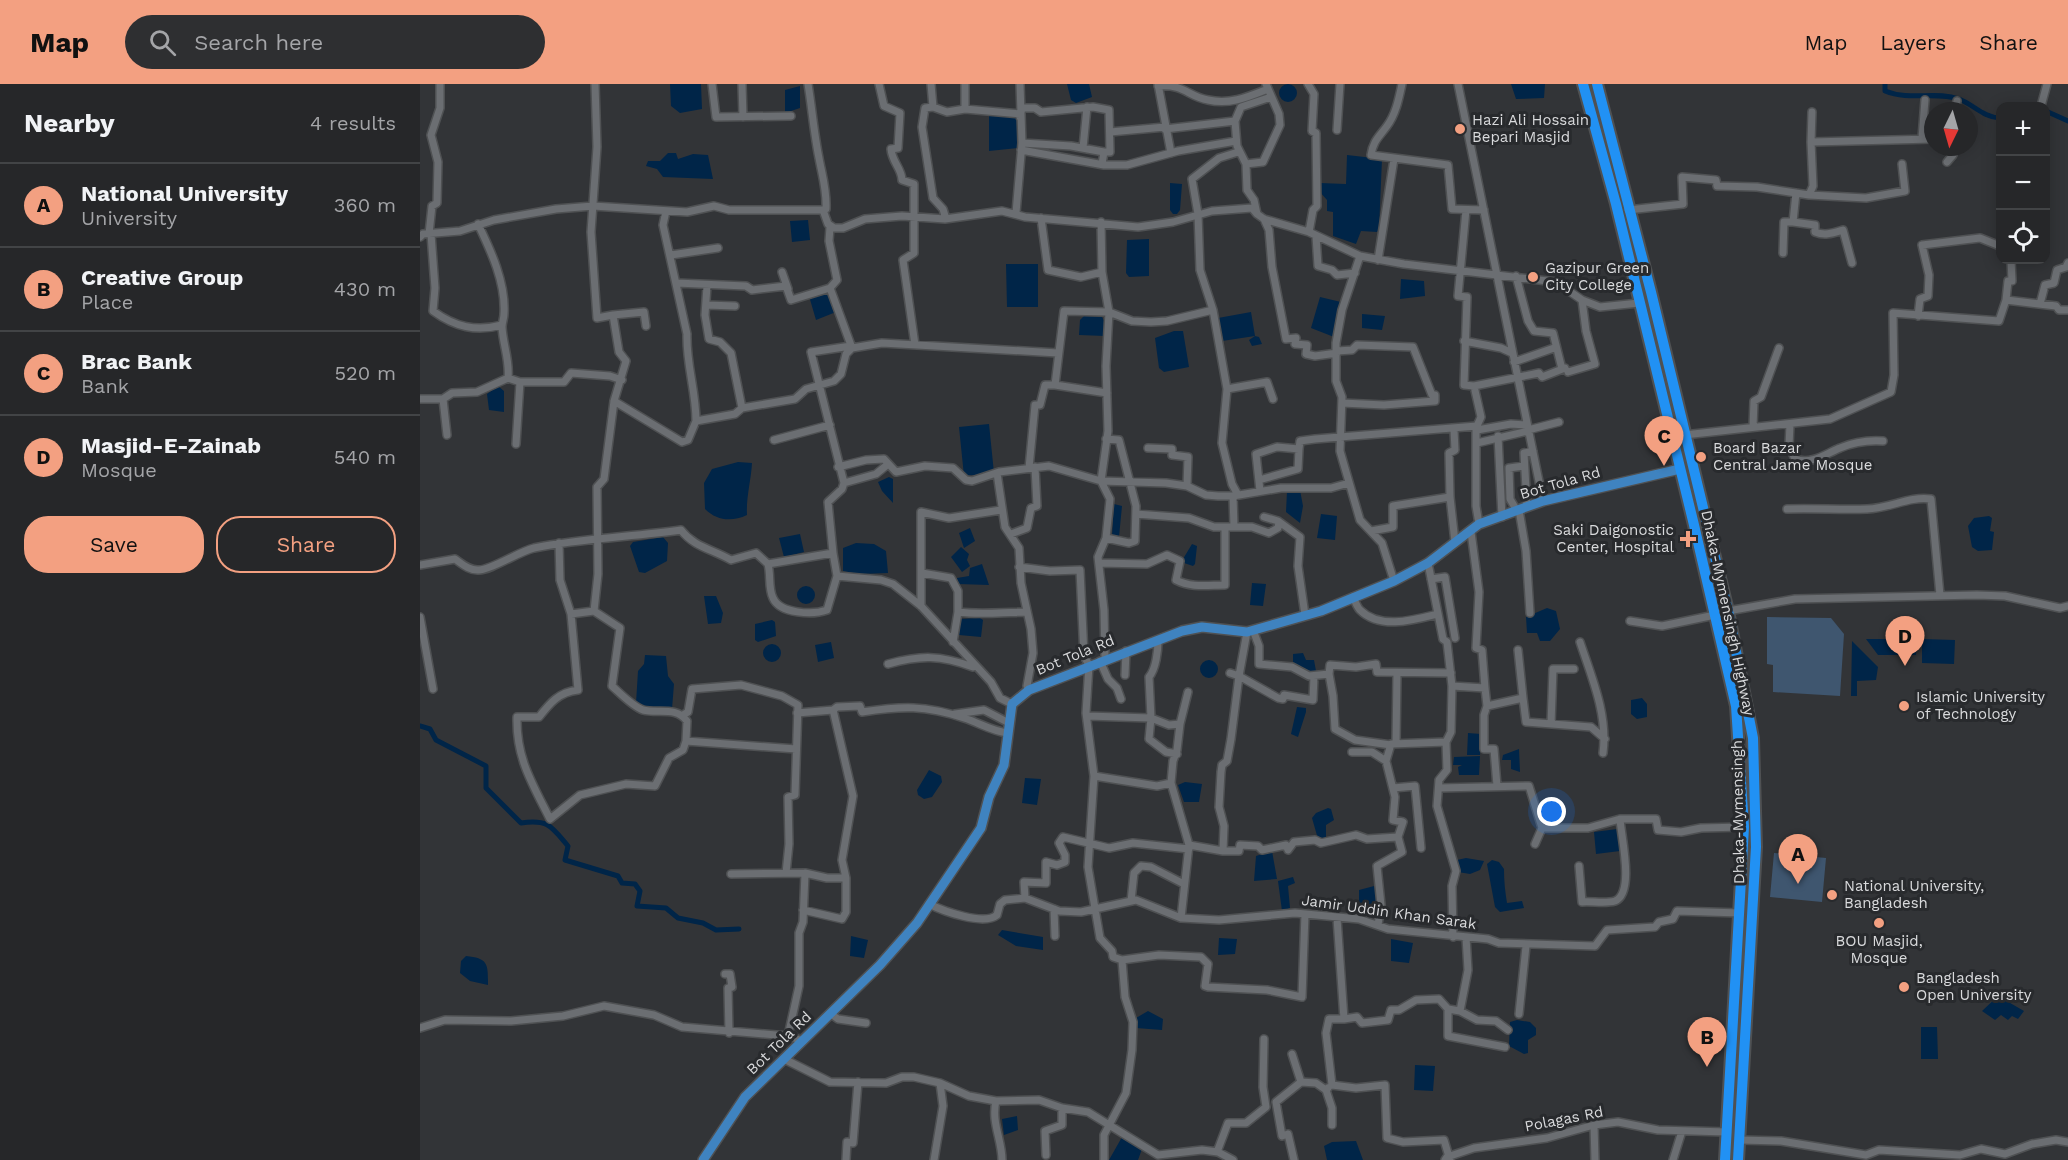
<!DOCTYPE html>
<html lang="en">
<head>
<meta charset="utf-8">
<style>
  body { margin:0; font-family:"Work Sans",sans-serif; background:#2e2f31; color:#f1f3f6 }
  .controls { position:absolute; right:18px; top:18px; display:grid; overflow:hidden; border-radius:12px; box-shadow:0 3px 15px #0003 }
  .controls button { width:54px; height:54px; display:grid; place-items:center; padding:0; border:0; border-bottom:2px solid #424446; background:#262729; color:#f1f3f6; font:30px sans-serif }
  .compass { position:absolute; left:1504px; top:18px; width:54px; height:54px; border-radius:50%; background:#262729; box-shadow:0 3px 15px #0003; rotate:185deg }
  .you { position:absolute; left:1132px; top:728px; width:21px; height:21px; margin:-15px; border:4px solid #fff; border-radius:50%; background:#1a73e8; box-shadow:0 0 0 9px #1a73e833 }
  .badge { display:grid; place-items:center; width:39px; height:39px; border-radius:50%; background:#f3a081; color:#111; font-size:20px; font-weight:700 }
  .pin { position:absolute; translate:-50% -50px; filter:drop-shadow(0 2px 3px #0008) }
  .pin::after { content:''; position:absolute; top:32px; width:21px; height:18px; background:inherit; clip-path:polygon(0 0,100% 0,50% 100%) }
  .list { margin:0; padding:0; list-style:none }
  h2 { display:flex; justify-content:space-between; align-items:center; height:78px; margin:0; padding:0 24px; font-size:26px }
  h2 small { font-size:20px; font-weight:400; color:#a4a5a8 }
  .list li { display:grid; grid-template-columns:39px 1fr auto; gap:18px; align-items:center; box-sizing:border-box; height:84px; padding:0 24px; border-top:2px solid #424446 }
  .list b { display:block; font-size:22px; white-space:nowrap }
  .list p { margin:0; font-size:20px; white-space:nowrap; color:#a4a5a8 }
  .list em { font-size:20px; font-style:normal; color:#a4a5a8 }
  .actions { display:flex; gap:12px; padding:18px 24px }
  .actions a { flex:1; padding:14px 0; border:2px solid #f3a081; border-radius:24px; text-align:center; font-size:21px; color:#f3a081 }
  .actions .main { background:#f3a081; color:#111 }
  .icon { flex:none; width:33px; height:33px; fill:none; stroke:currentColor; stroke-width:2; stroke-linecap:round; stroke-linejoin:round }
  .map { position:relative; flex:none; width:1648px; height:1076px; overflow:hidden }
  header { display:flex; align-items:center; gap:36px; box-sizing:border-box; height:84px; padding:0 30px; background:#f3a081; color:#111 }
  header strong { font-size:28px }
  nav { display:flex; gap:33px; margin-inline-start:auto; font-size:21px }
  .search { width:420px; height:54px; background:#2e2f31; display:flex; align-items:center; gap:15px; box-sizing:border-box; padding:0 21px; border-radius:33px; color:#a4a5a8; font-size:22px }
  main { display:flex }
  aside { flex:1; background:#262729 }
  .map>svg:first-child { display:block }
</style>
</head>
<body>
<header>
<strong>Map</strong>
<div class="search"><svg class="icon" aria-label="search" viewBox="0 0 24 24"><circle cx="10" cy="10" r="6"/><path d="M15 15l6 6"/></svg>Search here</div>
<nav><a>Map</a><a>Layers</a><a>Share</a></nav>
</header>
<main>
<aside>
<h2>Nearby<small>4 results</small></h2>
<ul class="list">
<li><span class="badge">A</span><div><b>National University</b><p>University</p></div><em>360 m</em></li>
<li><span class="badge">B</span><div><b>Creative Group</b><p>Place</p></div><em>430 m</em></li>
<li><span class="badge">C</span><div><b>Brac Bank</b><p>Bank</p></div><em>520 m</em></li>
<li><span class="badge">D</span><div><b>Masjid-E-Zainab</b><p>Mosque</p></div><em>540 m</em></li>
</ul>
<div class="actions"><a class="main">Save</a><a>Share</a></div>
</aside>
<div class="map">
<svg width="1648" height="1076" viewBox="0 0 1648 1076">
  <rect width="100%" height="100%" fill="#323437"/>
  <!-- green -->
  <path fill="#3f566f" d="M1347,533L1411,534L1424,550L1420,612L1353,608V581L1347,580Z
    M1354,769L1406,774L1402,818L1350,813Z"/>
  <!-- water -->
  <path fill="#002548" d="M250,0H281L282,25L260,29L251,22Z
    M669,0L672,13L656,19L651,16L647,0Z
    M1091,0H1125L1124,14L1096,15Z
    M859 9a9 9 0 1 1 18 0a9 9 0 1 1-18 0Z
    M380,2V24L365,29V6Z
    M569,31L598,32V64L569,67Z
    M248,69H256L258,75L273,70L288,71L293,95L243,93L237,85L226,82L228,77H240Z
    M927,71L962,75L959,145L957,148L941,147L936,160L913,152V128L907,127V116L899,107L900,99L926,100Z
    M750,99L762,100L760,126L757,130H753L750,126Z
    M388,136L390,156L372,158L370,137Z
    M729,155V192L709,193L706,189L707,156Z
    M586,180H618V223H587Z
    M981,195L1004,197L1005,212L980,215Z
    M407,206L416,228L396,236L389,212Z
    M900,213L921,218L914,253L891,244Z
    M831,228L835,252L839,253L842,260L832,262L829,256L835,252L802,257L798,234Z
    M942,230L965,232L962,246L942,244Z
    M664,232L682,233L686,240L685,252L659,251L660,236Z
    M754,247H763L769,283L744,288L739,284L735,254Z
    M78,302L84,307V328L69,326L67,310Z
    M569,340L574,389L544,392L539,343Z
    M318,378L332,379C331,397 326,413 327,431C312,438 297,437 285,425L284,399L292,385Z
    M469,393L473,395V419L462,407L458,398Z
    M880,406L883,422L880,439L866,428L867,407Z
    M694,420L702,422L699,453L692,452Z
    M901,430L917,432L915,456L897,454Z
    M1569,432L1572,434L1570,447L1574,448L1572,466L1558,467L1552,463L1548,442L1554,434Z
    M550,444L555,457L544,464L539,449Z
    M380,450L384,468L364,473L359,454Z
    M243,453L248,459L247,477L225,489L219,488L210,462L213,458Z
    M436,459L454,460L466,467L468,489L439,490L423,487V464Z
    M772,460L777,462L775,480L773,482L764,479L763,475Z
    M541,463L549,470L547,476L550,482L542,488L531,473Z
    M562,480L569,501L538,500L537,494L549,492L550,484Z
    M832,499L846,500L843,522L830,521Z
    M377 511a9 9 0 1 1 18 0a9 9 0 1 1-18 0Z
    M284,512H296L303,529L301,539L288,540Z
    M1127,524L1136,527L1140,545L1130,557H1120L1117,549H1107L1106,533Z
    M560,534L563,536L561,553L539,551L540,535Z
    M352,536L355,538L356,552L338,558L335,556V540Z
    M1446,555H1497L1496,571H1458Z
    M1502,555L1535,556L1534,580L1502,579Z
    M1432,557L1458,583L1456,596L1437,597V612H1431Z
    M411,558L414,574L398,578L395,561Z
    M343 569a9 9 0 1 1 18 0a9 9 0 1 1-18 0Z
    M883,569L886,576H894L896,587L888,591L873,578V570Z
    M225,571L246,572L248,592L254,600L252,625L236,626L216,619L218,587L224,580Z
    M780 585a9 9 0 1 1 18 0a9 9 0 1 1-18 0Z
    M1222,614L1227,620V633L1217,635L1211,630V616Z
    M877,623L886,624V628L878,653L871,650Z
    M1048,649L1061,650L1060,671H1047Z
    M1099,665L1100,688L1091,685V676H1082L1083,671Z
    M1060,672L1059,691H1039L1038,683L1042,681H1033L1034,673Z
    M509,686L521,692L522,698L512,713L504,715L498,711L497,706Z
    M605,694L621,695L617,721L602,719Z
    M765,698L782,700L779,718H764L758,701Z
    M908,724L911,725L914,736L906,741V757L898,755L892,734L896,729Z
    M1197,745L1200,767L1176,770L1174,748Z
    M852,767L857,795L834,797L836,772Z
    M1046,774L1064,777L1060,786L1050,790L1038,788L1037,776Z
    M1072,776L1079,778L1084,785C1084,797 1085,807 1087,819L1102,817L1104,824L1080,828L1075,823L1067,780Z
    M873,793L875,799L868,802L870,824L862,827L858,797Z
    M958,801V826L956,827L939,818V806Z
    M582,846L623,853V866L596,862L578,851Z
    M431,852L448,856L444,874L430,872Z
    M799,854L817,855L815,870L798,871Z
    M971,855L993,859L989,879L971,877Z
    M46,872C69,874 68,881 68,901L50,897L40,889L41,877Z
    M1578,912L1604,927L1598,935L1592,932L1588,936L1581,931L1575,936L1562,927Z
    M728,927L743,935L742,946L716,944V934Z
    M1097,936L1110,938L1116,944V951L1108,956V969L1104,970L1089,962L1090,938Z
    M1501,943H1517L1518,975H1501Z
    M995,981L1015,982L1013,1007L994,1006Z
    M597,1032L598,1046L584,1051L582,1035Z
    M702,1053L722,1065L718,1076H689Z
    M936,1057L943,1076H907L904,1062L912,1058Z"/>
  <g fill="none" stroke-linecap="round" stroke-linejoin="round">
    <!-- canal -->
    <path stroke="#002548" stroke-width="5" d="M1465,0V7C1490,17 1516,7 1539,15C1554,21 1563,33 1580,34
      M1628,28L1648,37
      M0,642L10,645L16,656L66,682V704L101,739C128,735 131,742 148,762L145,776L198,792L202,799L215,800L220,807L217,822L246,824L258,834L283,839L296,846L319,845"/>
    <!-- minor casing -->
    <g stroke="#4f5153" stroke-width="10">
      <path id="minor" d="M175,0L177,63L171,148L177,234L193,231
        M292,0L296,33L371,32
        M322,0L323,33
        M388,0C392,24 394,50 399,74C402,91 407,106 406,125L403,126L408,140L414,144H423L445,135L482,132L525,135L582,127L605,133L718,143L753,138L792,127L832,124L837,130
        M459,0L464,22L480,29L478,64L471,65C472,78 482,85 482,96L494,100V169L483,176L495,261
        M511,0L513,23L505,24L502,43L513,114L523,125L526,135
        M738,0L751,69
        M888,0L894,10L892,47L896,49L897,122L893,126L889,148
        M982,0C979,14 976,30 967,42C959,53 953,57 951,71L1028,81L1032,125L1064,126
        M1038,0L1123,417
        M738,2C765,0 767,12 788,16C810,21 828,13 848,5
        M851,13L821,23L815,37L817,62L826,80L827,106L834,116L837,130L844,135L889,148L940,172L984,180L1136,198L1162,216L1180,223L1219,219
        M1621,22L1627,0
        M513,23L527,28L545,25L600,30
        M545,25V0
        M1535,27L1537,17
        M600,33L602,24H615L621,28L673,23L689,26L690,68H684L682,80
        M745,45L815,37
        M917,46L920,0
        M690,48L745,43
        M1502,54L1505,16
        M1391,58L1392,28
        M602,59L651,62L684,68
        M663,64L667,23
        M601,66L684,81H707L758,67L816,57
        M1527,78L1533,71L1530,63
        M826,80L843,78L860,41L859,30L846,0
        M1376,109L1373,138L1395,141V148C1405,152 1413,149 1423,146L1432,179
        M1389,111L1446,114L1485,107L1482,80
        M1046,126L1038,212L1047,213L1044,301L1054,302L1061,333L1056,344V422L1059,440
        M1208,126L1263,120L1262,93L1296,96L1297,102L1337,103L1389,111L1393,102L1391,58L1513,55
        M246,127L243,141L267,250C266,280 276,307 276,337L315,330L322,324L375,315L386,305L414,297L421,290L426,270L432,264L462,259L638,269
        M596,129L602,59L600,0
        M621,134L628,186L661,193L682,188
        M844,135L849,146L852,183L866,255L876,254L875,260L887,261L886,270L895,272L917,269
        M681,138L682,188L689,228L686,282L688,347L681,397L690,415L686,454L678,473L684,526L685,574
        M58,140C71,167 86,199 84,230C84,235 82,238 82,243C83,261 90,277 88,294
        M410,143L409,157L417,196L410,204L432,264
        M9,150L12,122L17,119L18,78L11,51L20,24V0
        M11,150L15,204L13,227C35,243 56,248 82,241
        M896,152L898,182L912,186L917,191L935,189
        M0,153L3,150L40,147L74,136L136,125L173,122L267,128L294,122L309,126H403
        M1363,169L1364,138H1373
        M251,171L298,164
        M940,172L922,226L916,259V297L922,313L920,367L940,436L962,459L974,497
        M958,176L974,75
        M362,188L368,205
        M1096,192L1108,237L1114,247L1133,249L1142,285
        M256,199L326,202L332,206L366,202L371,216L410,204
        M287,202L285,231L289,255L300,258L311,269L322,324
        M1586,216L1588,197H1592L1591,176
        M1620,220L1625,201L1634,199L1637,186L1646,183L1648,179
        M286,221L315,222
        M1498,232L1500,215L1508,212L1509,191L1502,161L1560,154L1580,162
        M1044,257L1081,264L1092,269
        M917,267L932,266L937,261L993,263L1012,311H1015V317L964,321L922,319
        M1094,278L1134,264
        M1148,288L1175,280L1166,247L1162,216
        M635,301L687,309
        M1054,302L1119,289L1122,293L1145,284
        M807,305L847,298L853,315
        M0,315H23L32,309L57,308L88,294L100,298H144L151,289L190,292L202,296
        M23,315L27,351
        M194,317L262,358L268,356L276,337
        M1370,340L1369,362L1375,375C1392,381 1405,370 1420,364C1434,358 1448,356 1463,357
        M1333,343L1334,317L1341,313L1359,264
        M1034,346L1035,366L1029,369L1030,413L1035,458
        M1057,346L1091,340L1107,341
        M1108,346L1139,338
        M1264,351L1410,335L1471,308L1474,291L1473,229L1579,237L1586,216L1636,222L1639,226H1648
        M1078,352L1082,433
        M354,356L410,341
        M1057,359L1108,347
        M96,360L100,298
        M728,364L752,365V371L768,373L767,402
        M418,383L446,376L464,375L476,388L505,382L533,384L546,396L552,397L579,388L629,382L681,397L746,399L767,402L786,411L798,412H813L861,404H911L929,399
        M609,384L615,321H620L625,301H635L644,227L689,228L712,237L731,238L747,237L793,226
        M577,389L585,443L599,464L601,499L611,545L613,569L607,602L609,606
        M839,396L878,385L879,365
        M424,399L456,390L467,381
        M840,407L836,370L857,363L879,365L880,357L895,355L1057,342
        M818,411L812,400L802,359L807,305L793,226L780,186L778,130L772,95L799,74L818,68
        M813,412L814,443
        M1107,423L1104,369L1113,367
        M1367,425C1394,424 1421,426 1447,425C1471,424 1489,412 1511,415L1520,511
        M1099,426L1106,467L1110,529
        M1097,427L1090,415L1089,384L1104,382
        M716,430L769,434L794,443H832L849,449L858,444L859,438
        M844,433L858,437L880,453L878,482L885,531
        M951,447L973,443V422L1030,413
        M1051,448L1059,508L1056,564L1062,566L1065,604
        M591,450L607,444L611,424L617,422L615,383
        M686,454L709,459L715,457L716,422L699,356L686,355
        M139,459L140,496L151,530L158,606C139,608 130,619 119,633H97C96,674 112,699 130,735L160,711L206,700L235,702L249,674L263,666L266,657L376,665
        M413,469L408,418L422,405L424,399L391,268L431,262
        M679,479L727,480L747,471L760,477L756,496C771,504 788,501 805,501V443
        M1008,479L1023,555L1027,558L1032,602L1031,648L1026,658L1027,686L1019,696L1017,722L1036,787L1032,802L1033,853
        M348,480C351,491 348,504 353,514C360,530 393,531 407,526L417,492
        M0,481L35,475C42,480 50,487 59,486C71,486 98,468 114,464C162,454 212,453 261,446C274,463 292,465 311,476L336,469L348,480L413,469L417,492L461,496L473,500L501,522L571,598L580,614L592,620
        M599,483L630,487L660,486L664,572L669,581L666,629L674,692L668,783L680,854L692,867L693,873L702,876L705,913L713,938L712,966L706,1009L684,1051V1076
        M502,489L531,494L538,507V528
        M1011,495L1025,493L1035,554
        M933,513C935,517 937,523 940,526C960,546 994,536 1018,530
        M501,522V428L529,434L581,426
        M174,527L200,544L192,602C200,609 212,622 223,626C238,630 256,622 267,637L266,657
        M1308,527L1375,515L1557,511L1585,512L1640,524L1648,522
        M151,530L174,527L178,490L177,403L184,395L194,317L206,277L199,268L193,231L224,228L226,242
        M0,533L13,605
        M1210,537L1242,542L1295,531
        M833,546L839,562V580L872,583L889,592L909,590L910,581L936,583L956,580L957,588L1031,589
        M738,556C738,567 736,585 729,593L731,634L749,641L760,640
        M533,558L538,528C563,531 582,528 607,528
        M1160,558C1172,594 1188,631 1183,669
        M680,577L688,595L697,604L701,615
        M468,580C501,571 520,571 553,583
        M810,589L819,592L827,548
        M909,590L913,612L915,645L935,656L971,661
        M705,591L706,567
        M1032,602L1065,604L1067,622L1103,614L1098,566
        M1103,614L1106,638L1171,643L1185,655
        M1067,622L1064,631V665H1074L1077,702
        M413,626L417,623L440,622L442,628C482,622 505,621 544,634C560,639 571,647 588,649
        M377,629L413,626L414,630L433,712L422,776L426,794
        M535,630L564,626L589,639
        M263,631L268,628L272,605L321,601L362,612L378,621L375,711L368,713L369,760L366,789
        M667,632L731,634L729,655L746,668L757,670
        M1131,640L1133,585H1154
        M976,660L977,589
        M932,668H952L966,677
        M674,692L737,702L751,699
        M973,704L995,702L1001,764
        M1019,704L1109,702L1122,744
        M1115,760L1122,744H1168L1200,735H1236L1238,746L1261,748L1281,744L1324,743
        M769,761L803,767H819L820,761L838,762L842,766L866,761L868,766L874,758L895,756L901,759L936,751L947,755L978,753
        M803,767L804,742L799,723L801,688L802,681L807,677L811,655L819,592L858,614L863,615L864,611L893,616L894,592
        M1159,782L1162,818C1172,817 1185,820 1195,817C1215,809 1201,752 1200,735
        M311,790L385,789L383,838L379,849V902L368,952
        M605,814L604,798L626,799V778L637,781L645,778V771L639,759L643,753L689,764L713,759L769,765
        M711,817L714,789L721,782L731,783L764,800
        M509,820C523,827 564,842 577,831L580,820L585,816L605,814L639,827L661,828L716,816L761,834L799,836L875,829L939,835L968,845L1068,855L1079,859L1175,862L1187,846L1235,843L1239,838L1253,835L1257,827L1320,829
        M634,825L635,852
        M383,826L422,835L426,828V794H407L385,789
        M761,834L769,761L751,699L753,677L757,666L760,640L768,608
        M958,841L961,821L957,782L982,768L978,753L983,738L973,736L975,713L966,677L971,660L1026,658
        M702,876L739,871L781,873L788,880L785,902L788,903L847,906L882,913L885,830
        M305,890H310L312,903L308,904L309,949
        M1028,925V952L1085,963
        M1040,927L1048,886L1046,853
        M411,930L418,935L446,939
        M1099,930L1106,862
        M924,935L937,933L942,939L968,936L971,926H979L996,916L1019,915L1028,925L1040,927L1057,936L1076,937L1088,946
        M0,944L25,936L91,937L143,932L184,922L234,931L262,943L368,952L383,957
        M872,970L881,998L896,999L906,1006
        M364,975L410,998L466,999L482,993H494L520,999L549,1012L576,1017L619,1016L642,1024L668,1028L738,1071L782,1066L798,1068L813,1076
        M912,1001L936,1004L965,1001L967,1054L983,1058L1024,1056L1030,1076
        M912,1001L906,949L909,935H924L917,834
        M908,1004L906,1006L912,1024V1041
        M576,1017C571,1038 582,1056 582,1076
        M1174,1041L1175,1076
        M1320,1056L1361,1057L1446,1071L1459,1066L1540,1071L1561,1065L1585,1070L1612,1060L1636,1056L1648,1058
        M797,1068L808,1039H826L846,1023L843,1003L844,955
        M626,1071L625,1047L642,1041V1024
        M426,1076L427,1058L433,1059L438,998
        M514,1076L523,1022L520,999
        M874,1076L868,1050L862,1052L856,1018L881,998
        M1025,1076L1027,1073L1054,1064L1127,1054L1174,1041L1198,1038L1238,1046L1307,1048
        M1253,1076L1262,1047"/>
    </g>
    <!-- major casing -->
    <g stroke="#4f5153" stroke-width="12">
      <path id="major" d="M283,1076L325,1013L460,881L497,839L561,744L569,713L584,681L592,620L609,606L762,547L782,543L827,548L901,527L974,497L1008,479L1059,440L1123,417L1260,385"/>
    </g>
    <!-- highway casing -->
    <g stroke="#4f5153" stroke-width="14">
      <path id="highway" d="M1163,0L1196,120L1274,441L1316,622L1324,743L1305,1076
        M1177,0L1231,208L1308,527L1333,654L1336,763L1318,1076"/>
    </g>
    <!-- minor -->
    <use href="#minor" stroke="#6b6e72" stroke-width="7"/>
    <!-- major -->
    <use href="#major" stroke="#3f83c0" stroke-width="9"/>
    <!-- highway -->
    <use href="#highway" stroke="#2191f4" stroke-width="10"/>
  </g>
  <!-- markers -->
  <g fill="#f3a081" stroke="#282a2d" stroke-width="2">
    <circle cx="1040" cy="45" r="6"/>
    <circle cx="1113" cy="193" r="6"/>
    <circle cx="1281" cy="373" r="6"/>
    <path d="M1265 446h6v6h6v6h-6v6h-6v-6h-6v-6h6z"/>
    <circle cx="1484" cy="622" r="6"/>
    <circle cx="1412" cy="811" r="6"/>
    <circle cx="1459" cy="839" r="6"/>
    <circle cx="1484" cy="903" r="6"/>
  </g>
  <g text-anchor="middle" stroke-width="6" stroke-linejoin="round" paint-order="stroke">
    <!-- poi labels -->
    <g font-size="15" fill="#d9dadc" stroke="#282a2d" text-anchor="start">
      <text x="1052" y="41">Hazi Ali Hossain<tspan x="1052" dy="17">Bepari Masjid</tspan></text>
      <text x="1125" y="189">Gazipur Green<tspan x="1125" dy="17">City College</tspan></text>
      <text x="1293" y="369">Board Bazar<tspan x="1293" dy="17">Central Jame Mosque</tspan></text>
      <text x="1254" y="451" text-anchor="end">Saki Daigonostic<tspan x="1254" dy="17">Center, Hospital</tspan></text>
      <text x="1496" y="618">Islamic University<tspan x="1496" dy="17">of Technology</tspan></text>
      <text x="1424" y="807">National University,<tspan x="1424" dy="17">Bangladesh</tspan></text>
      <text x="1459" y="862" text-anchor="middle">BOU Masjid,<tspan x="1459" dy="17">Mosque</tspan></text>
      <text x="1496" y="899">Bangladesh<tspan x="1496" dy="17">Open University</tspan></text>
    </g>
    <!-- street labels -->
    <g font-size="15" fill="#d9dadc" stroke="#282a2d">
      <text transform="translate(1140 399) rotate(-16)" y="5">Bot Tola Rd</text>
      <text transform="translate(1308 529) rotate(78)" y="5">Dhaka-Mymensingh Highway</text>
      <text transform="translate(655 571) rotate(-22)" y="5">Bot Tola Rd</text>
      <text transform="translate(1318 728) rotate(-91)" y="5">Dhaka-Mymensingh</text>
      <text transform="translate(969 828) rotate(8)" y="5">Jamir Uddin Khan Sarak</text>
      <text transform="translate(359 959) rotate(-44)" y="5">Bot Tola Rd</text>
      <text transform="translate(1144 1035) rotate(-11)" y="5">Polagas Rd</text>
    </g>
  </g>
</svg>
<div class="controls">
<button>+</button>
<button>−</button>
<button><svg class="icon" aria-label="locate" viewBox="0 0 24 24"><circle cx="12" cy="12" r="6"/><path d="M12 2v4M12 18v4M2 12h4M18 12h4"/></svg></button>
</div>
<svg class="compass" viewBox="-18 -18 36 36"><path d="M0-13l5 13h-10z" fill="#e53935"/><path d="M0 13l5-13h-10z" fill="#a4a5a8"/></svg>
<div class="you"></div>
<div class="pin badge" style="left:1378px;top:800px">A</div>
<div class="pin badge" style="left:1287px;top:983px">B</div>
<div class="pin badge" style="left:1244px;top:382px">C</div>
<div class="pin badge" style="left:1485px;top:582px">D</div>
</div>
</main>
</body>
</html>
